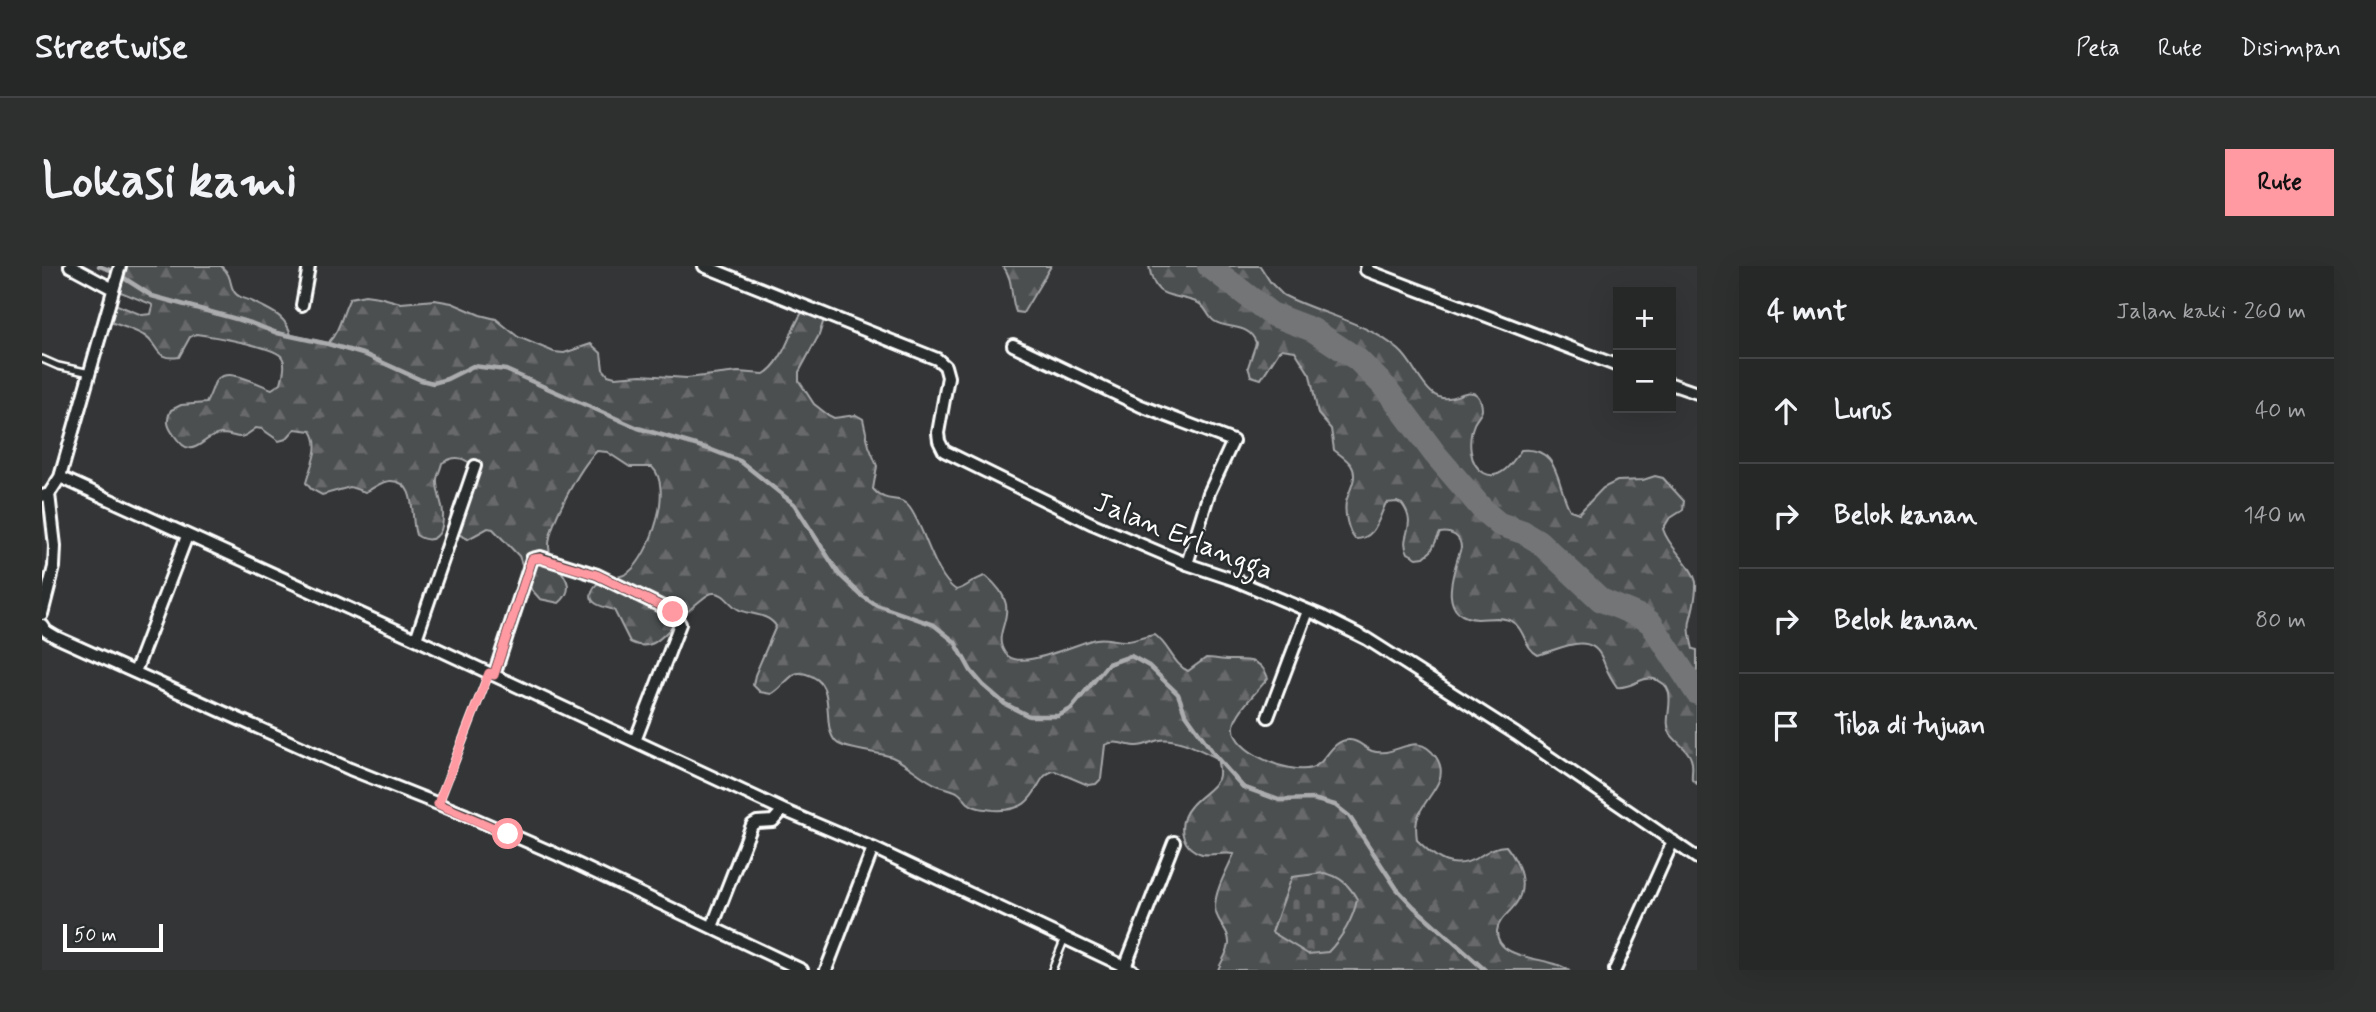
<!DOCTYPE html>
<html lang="id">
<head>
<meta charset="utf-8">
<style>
  body { margin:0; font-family:Mynerve,sans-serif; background:#2e3030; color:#f1f3f6 }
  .controls { position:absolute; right:21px; top:21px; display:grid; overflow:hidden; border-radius:0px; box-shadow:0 7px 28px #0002 }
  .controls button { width:63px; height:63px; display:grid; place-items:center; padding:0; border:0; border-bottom:2px solid #424445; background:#262828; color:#f1f3f6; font:35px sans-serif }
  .scale { position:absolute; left:21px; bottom:18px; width:100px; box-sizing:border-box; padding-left:7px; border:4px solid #fff; border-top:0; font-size:19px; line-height:24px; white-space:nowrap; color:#fff; -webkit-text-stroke:5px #2a2d2e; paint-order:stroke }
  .stop { position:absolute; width:21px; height:21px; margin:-16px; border:5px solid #ff9aa2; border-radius:50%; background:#fff }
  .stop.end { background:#ff9aa2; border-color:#fff; box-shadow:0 2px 7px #0008 }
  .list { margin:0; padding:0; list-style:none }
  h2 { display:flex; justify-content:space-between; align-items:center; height:91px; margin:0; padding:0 28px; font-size:30px }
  h2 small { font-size:23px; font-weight:400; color:#a4a6a8 }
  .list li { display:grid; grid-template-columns:46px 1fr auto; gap:21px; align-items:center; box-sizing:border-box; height:105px; padding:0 28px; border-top:2px solid #424445 }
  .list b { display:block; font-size:26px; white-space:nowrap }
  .list em { font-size:23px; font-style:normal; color:#a4a6a8 }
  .icon { flex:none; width:38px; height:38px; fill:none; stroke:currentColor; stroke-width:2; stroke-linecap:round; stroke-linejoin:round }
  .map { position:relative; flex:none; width:1655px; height:704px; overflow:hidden; border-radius:0px }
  header { display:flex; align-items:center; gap:42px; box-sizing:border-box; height:98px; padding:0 35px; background:#262828; border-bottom:2px solid #424445 }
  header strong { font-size:33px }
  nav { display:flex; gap:38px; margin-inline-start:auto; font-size:24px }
  .intro { display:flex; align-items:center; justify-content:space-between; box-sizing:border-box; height:168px; padding:0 42px }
  h1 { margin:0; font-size:49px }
  .button { padding:18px 32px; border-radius:0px; background:#ff9aa2; color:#111; font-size:24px; font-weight:700 }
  main { display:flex; gap:42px; padding:0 42px }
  aside { flex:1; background:#262828; border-radius:0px; box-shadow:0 7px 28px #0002 }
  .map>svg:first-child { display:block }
</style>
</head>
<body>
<header>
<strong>Streetwise</strong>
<nav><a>Peta</a><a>Rute</a><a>Disimpan</a></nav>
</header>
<div class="intro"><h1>Lokasi kami</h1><a class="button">Rute</a></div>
<main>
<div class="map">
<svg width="1655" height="704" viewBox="0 0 1655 704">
  <defs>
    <pattern id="forest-firs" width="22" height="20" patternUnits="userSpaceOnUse" patternTransform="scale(1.75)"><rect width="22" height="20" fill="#4c4f50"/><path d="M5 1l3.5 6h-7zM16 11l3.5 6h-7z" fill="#67696a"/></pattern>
    <pattern id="cemetery-stones" width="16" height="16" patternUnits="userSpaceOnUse" patternTransform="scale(1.75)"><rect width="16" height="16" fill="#4c4f50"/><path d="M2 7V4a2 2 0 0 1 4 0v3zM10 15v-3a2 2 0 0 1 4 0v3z" fill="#67696a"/></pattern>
  </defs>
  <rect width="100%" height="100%" fill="#333536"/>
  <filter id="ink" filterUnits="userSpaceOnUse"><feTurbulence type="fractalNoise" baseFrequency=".0143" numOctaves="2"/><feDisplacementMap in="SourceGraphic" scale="14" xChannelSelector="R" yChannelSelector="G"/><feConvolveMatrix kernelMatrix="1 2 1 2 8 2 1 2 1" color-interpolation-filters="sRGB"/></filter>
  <g filter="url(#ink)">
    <!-- forest -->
    <path fill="url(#forest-firs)" stroke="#a6a7a8" stroke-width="2" d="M78,0H179C192,11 186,20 194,28C198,32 204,33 209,35C227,44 244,49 249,69L286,77C298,65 300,47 308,32L323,29L337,31L359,37L393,34L410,37L438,49L454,53L476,71L512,86L522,87L549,78L559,87L561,103L566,109L573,111L599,109L645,112L696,106L722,108C744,95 748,60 765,39L784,47L777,69L757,106V115L772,138L786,149L792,152L814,149L821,153L827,180L835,200L831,223C846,240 857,227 868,242C884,265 892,309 914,324C925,322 932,312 944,310C987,346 946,363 963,387C976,407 1034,377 1054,373C1065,371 1075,376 1086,375C1095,374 1103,370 1113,369C1127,379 1131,398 1146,405L1164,392C1172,392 1179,394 1187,394C1206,394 1219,392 1226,412C1217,424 1193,446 1192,460C1189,486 1249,509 1269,502C1284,498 1289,474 1306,474C1316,473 1322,482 1330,485C1354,493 1374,462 1394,491C1409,513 1385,529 1377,548C1373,557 1374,565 1375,574C1394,593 1411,607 1438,590C1446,585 1454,580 1464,580C1477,596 1487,620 1473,639C1467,647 1456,654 1455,665C1454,696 1509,690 1526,704H1176C1179,696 1186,686 1187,678C1188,663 1173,656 1173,641C1173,624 1185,604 1192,588C1181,586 1170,590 1160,588C1137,581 1135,556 1149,540C1157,530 1170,524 1176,513C1179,506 1176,498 1175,492C1158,484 1135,471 1117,474C1109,476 1102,480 1095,480C1083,480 1075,473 1063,479L1059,513L1054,518L1046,519L1013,505C989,508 1002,547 951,544C943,543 933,543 926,537C922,533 920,529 915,526C909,523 902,522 895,519C879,512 866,498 850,491C837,486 802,484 794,476C777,457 798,417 764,408C760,407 757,406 753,408C747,411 738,423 729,428L718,426L711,419L713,409L734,360C726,348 712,349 700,345C689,342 684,327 673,327C667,326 663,331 659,334C650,341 642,349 634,357C620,370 610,387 588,376L572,344C564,341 545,339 550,326C555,309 576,315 587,306C608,289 632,222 610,201H588L565,186L555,185C539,200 506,258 507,281C507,301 542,315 517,337L498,333L489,323L477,290L451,263L446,262L426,273L412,266L435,202C422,192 415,188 400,197C399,202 396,208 395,213C394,227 402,239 401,251C401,269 391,280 374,269C368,252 376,214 348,215C339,215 331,223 323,226L308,221L280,229L269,223L264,217C268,200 280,181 269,165L253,163L244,173L237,175L220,163L214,162C194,178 198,168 179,168C159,169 152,199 132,169C125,160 124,154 129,144L139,139L164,137C168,130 170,123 173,116C184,99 215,118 230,123L239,117C241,109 245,97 239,90C229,80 169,70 154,68L148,71L137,91C111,95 118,78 101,69C89,62 75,59 63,54L68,36L100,49L109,48L111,40L109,38L71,23Z
      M961,0H1009L981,47L974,46C968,31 972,14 961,0Z
      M1107,0H1218L1229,17L1241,29C1278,48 1325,56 1357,84C1371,96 1376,115 1390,127C1408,142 1423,119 1435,129C1439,133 1440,139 1440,144C1439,149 1434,153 1432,158C1426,173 1426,198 1442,207C1458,216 1471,196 1479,184C1519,180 1514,220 1528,244L1537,247L1561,222L1575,215L1601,214L1613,210L1621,212L1642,235L1641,244L1627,253L1621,263C1627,283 1649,296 1654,316C1655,330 1651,342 1648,355C1646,364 1649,374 1651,383L1655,384V518L1650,514C1649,507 1652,500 1649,493C1646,482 1634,477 1628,467C1619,452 1641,421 1612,413C1599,410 1589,423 1575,421C1565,407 1566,406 1560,392C1548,364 1516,384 1496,389C1482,382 1483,362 1469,355C1460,350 1446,353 1436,353C1394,351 1411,307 1419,282C1419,270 1409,265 1398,267L1389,285L1382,291L1375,292L1366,287C1356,270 1377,261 1360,238L1355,236L1344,237C1336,253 1334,273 1313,273C1306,265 1302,247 1304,236C1307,224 1317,211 1309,199C1305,193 1297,188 1292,184L1289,163L1276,148L1268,109L1253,85L1240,83L1237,85L1219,113L1209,110L1206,101L1214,77C1208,57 1186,64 1172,55C1164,49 1164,39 1154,36C1127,26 1113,35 1107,0Z"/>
    <!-- cemetery -->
    <path fill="url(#cemetery-stones)" stroke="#a6a7a8" stroke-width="2" d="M1282,607C1298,610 1307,619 1315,633C1312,652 1299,673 1286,686L1266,688L1230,666L1250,611Z"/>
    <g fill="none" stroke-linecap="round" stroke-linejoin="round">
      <!-- stream -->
      <path stroke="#abacad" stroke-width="4.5" d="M57,0L71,5L110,30L209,57L235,67L286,78L324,89L379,114L391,117L405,113L431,100L464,104L596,162L667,183L698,195L752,238L797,308L819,329L832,338L892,359L913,376L929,405L941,419L963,438L987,450H1016L1029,443L1066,398L1089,390L1107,400L1136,428L1143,447L1175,492L1201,521L1237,534L1271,533L1293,539L1307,550L1355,623L1372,641L1443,704"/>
      <!-- river -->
      <path stroke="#737576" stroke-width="24" d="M1167,0L1229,48L1271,64L1315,93L1344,122L1393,188L1443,246L1457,258L1481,266L1496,275L1559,334L1602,352L1609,357L1655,427"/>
      <!-- service casing -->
      <g stroke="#fff" stroke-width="10">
        <path id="service" d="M0,93L16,100L48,107
          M396,538L447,407
          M1010,704L1023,672"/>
      </g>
      <!-- minor casing -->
      <g stroke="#fff" stroke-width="16">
        <path id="minor" d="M28,0L71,23
          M662,0L895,93L903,100L906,111L896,167L897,175L902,185L1051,258L1145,298L1193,314L1279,350L1325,373L1474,468L1655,592
          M1325,0L1324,4L1576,100
          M260,39L267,0
          M971,79L1099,140L1191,175L1167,227L1145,298
          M1629,118L1655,127
          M18,211L374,373L741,544L831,582L1090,704
          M0,230L7,228L18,211L78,0
          M0,348L12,301L13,280L7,228
          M0,359L4,365L14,371L308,503L424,549L516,589L760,704
          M374,373L433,200
          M93,406L145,270
          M452,409L490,293L498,291L555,309L631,346L638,358L593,475
          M1226,451L1266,345
          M670,661L710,559L715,556L731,555L741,544
          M1083,701L1132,576
          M784,704L831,582
          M1573,704L1631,575"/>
      </g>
      <!-- service -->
      <use href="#service" stroke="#2a2d2e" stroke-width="5"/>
      <!-- minor -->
      <use href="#minor" stroke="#2a2d2e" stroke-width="10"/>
    </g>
  </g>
  <g fill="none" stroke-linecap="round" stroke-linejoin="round" filter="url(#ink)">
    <!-- route -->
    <path stroke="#ff9aa2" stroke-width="9" d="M466,568L396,538L447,407L452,409L490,293L498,292L555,309L631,346"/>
  </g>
  <g text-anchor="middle" stroke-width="5" stroke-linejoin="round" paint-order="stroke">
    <!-- street labels -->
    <g font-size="28" fill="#fff" stroke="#2a2d2e">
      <text transform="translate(1142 269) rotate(22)" y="10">Jalan Erlangga</text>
    </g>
  </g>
</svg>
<div class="controls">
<button>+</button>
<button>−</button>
</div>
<div class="scale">50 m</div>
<div class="stop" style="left:466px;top:568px"></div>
<div class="stop end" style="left:631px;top:346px"></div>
</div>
<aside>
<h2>4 mnt<small>Jalan kaki · 260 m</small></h2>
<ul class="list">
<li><svg class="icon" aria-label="ahead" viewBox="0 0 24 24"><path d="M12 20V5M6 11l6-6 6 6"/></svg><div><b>Lurus</b></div><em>40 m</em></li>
<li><svg class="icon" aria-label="right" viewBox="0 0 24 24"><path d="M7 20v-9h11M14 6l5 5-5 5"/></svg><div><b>Belok kanan</b></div><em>140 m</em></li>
<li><svg class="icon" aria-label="right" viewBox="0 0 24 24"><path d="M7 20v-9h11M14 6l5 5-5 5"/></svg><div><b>Belok kanan</b></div><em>80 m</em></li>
<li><svg class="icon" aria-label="arrive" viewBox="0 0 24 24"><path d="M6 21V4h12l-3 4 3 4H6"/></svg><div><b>Tiba di tujuan</b></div></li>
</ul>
</aside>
</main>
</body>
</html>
